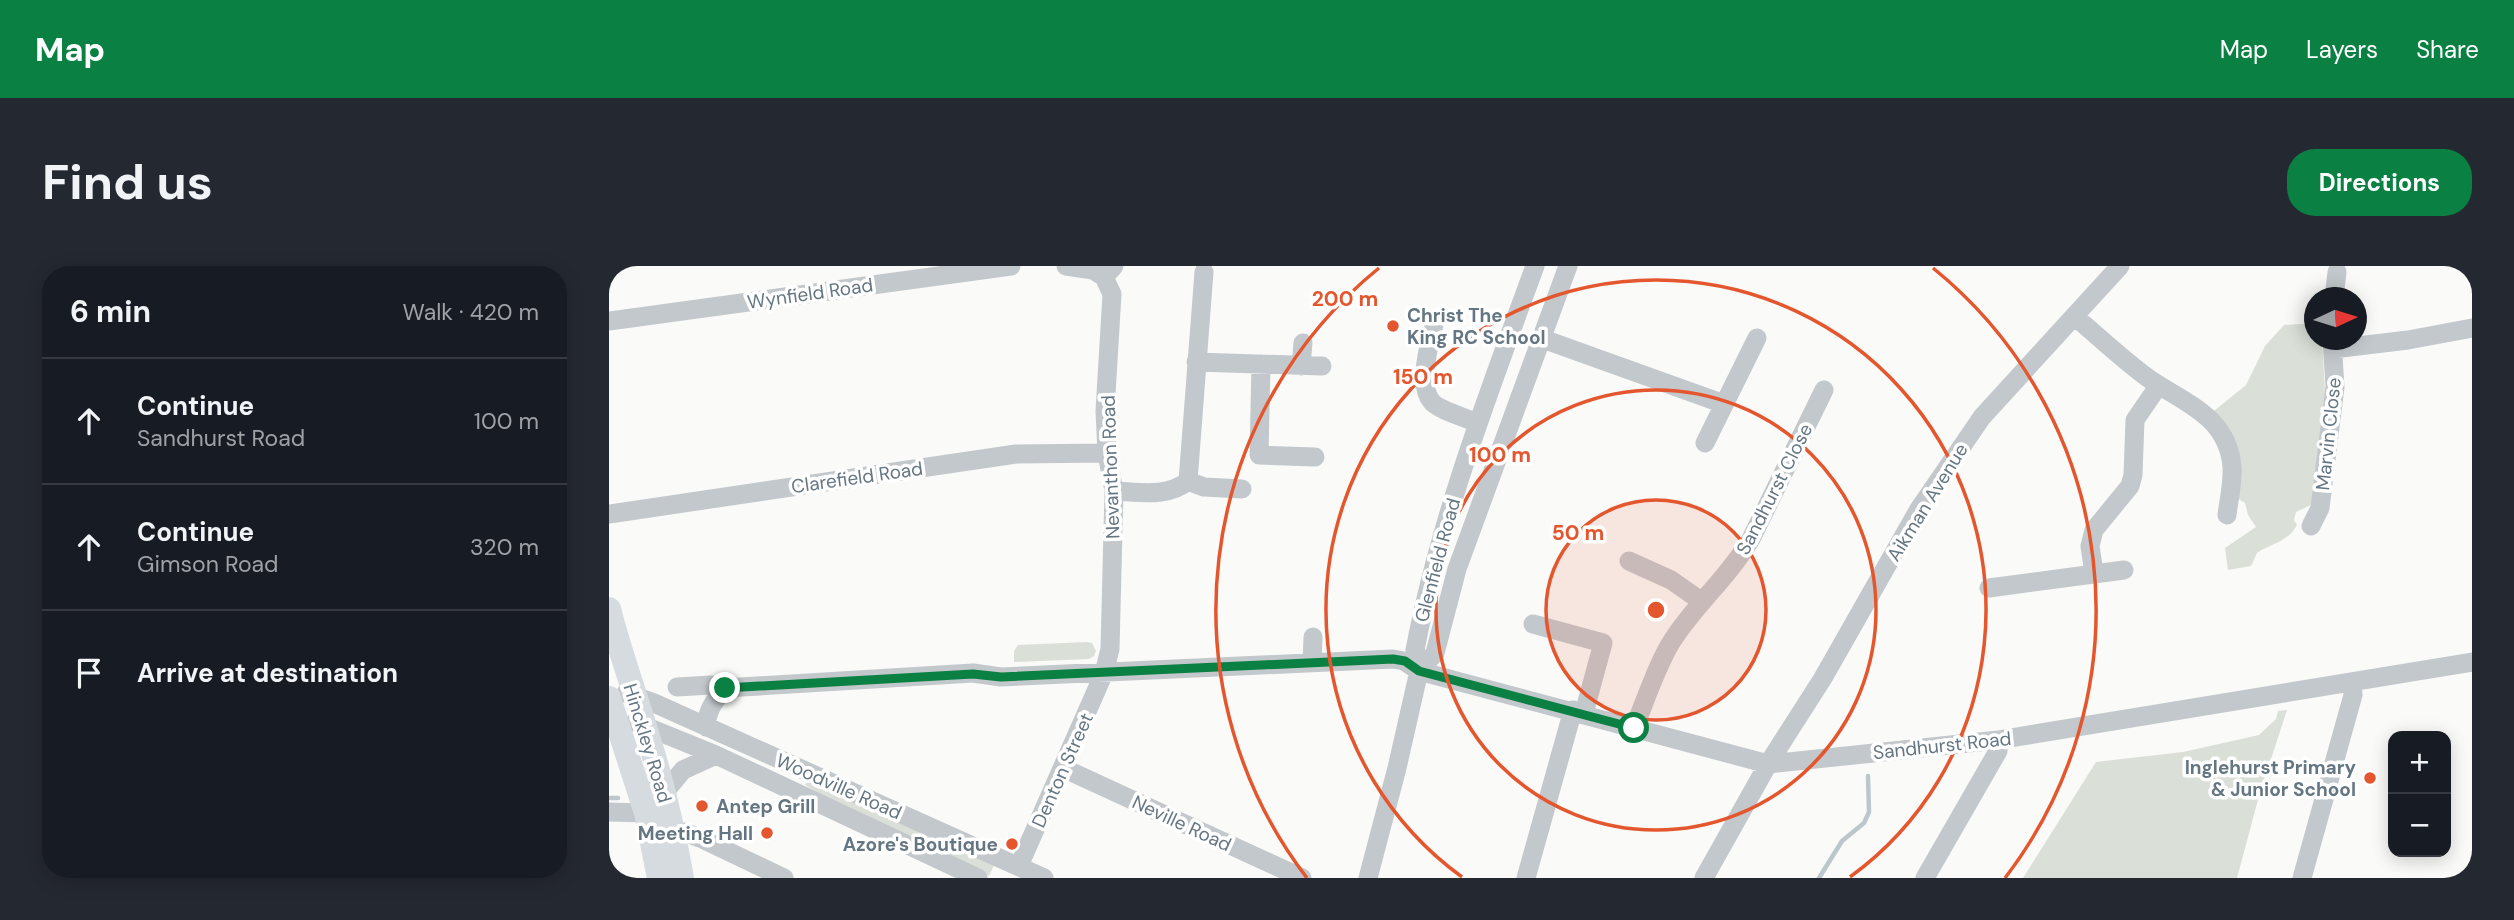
<!DOCTYPE html>
<html lang="en">
<head>
<meta charset="utf-8">
<style>
  body { margin:0; font-family:"DM Sans",sans-serif; background:#242831; color:#f1f3f6 }
  .controls { position:absolute; right:21px; bottom:21px; display:grid; overflow:hidden; border-radius:14px; box-shadow:0 4px 18px #0003 }
  .controls button { width:63px; height:63px; display:grid; place-items:center; padding:0; border:0; border-bottom:2px solid #363941; background:#171b24; color:#f1f3f6; font:35px sans-serif }
  .compass { position:absolute; left:1695px; top:21px; width:63px; height:63px; border-radius:50%; background:#171b24; box-shadow:0 4px 18px #0003; rotate:86deg }
  .stop { position:absolute; width:21px; height:21px; margin:-16px; border:5px solid #0b8043; border-radius:50%; background:#fff }
  .stop.end { background:#0b8043; border-color:#fff; box-shadow:0 2px 7px #0008 }
  .list { margin:0; padding:0; list-style:none }
  h2 { display:flex; justify-content:space-between; align-items:center; height:91px; margin:0; padding:0 28px; font-size:30px }
  h2 small { font-size:23px; font-weight:400; color:#9ea1a6 }
  .list li { display:grid; grid-template-columns:46px 1fr auto; gap:21px; align-items:center; box-sizing:border-box; height:126px; padding:0 28px; border-top:2px solid #363941 }
  .list b { display:block; font-size:26px; white-space:nowrap }
  .list p { margin:0; font-size:23px; white-space:nowrap; color:#9ea1a6 }
  .list em { font-size:23px; font-style:normal; color:#9ea1a6 }
  .icon { flex:none; width:38px; height:38px; fill:none; stroke:currentColor; stroke-width:2; stroke-linecap:round; stroke-linejoin:round }
  .map { position:relative; flex:none; width:1863px; height:612px; overflow:hidden; border-radius:28px }
  header { display:flex; align-items:center; gap:42px; box-sizing:border-box; height:98px; padding:0 35px; background:#0b8043; color:#fff }
  header strong { font-size:33px }
  nav { display:flex; gap:38px; margin-inline-start:auto; font-size:24px }
  .intro { display:flex; align-items:center; justify-content:space-between; box-sizing:border-box; height:168px; padding:0 42px }
  h1 { margin:0; font-size:49px }
  .button { padding:18px 32px; border-radius:28px; background:#0b8043; color:#fff; font-size:24px; font-weight:700 }
  main { display:flex; gap:42px; padding:0 42px }
  aside { flex:1; background:#171b24; border-radius:28px; box-shadow:0 4px 18px #0003 }
  .map>svg:first-child { display:block }
</style>
</head>
<body>
<header>
<strong>Map</strong>
<nav><a>Map</a><a>Layers</a><a>Share</a></nav>
</header>
<div class="intro"><h1>Find us</h1><a class="button">Directions</a></div>
<main>
<aside>
<h2>6 min<small>Walk · 420 m</small></h2>
<ul class="list">
<li><svg class="icon" aria-label="ahead" viewBox="0 0 24 24"><path d="M12 20V5M6 11l6-6 6 6"/></svg><div><b>Continue</b><p>Sandhurst Road</p></div><em>100 m</em></li>
<li><svg class="icon" aria-label="ahead" viewBox="0 0 24 24"><path d="M12 20V5M6 11l6-6 6 6"/></svg><div><b>Continue</b><p>Gimson Road</p></div><em>320 m</em></li>
<li><svg class="icon" aria-label="arrive" viewBox="0 0 24 24"><path d="M6 21V4h12l-3 4 3 4H6"/></svg><div><b>Arrive at destination</b></div></li>
</ul>
</aside>
<div class="map">
<svg width="1863" height="612" viewBox="0 0 1863 612">
  <rect width="100%" height="100%" fill="#fafaf8"/>
  <!-- green -->
  <path fill="#dadfd7" d="M1692,58H1705L1706,74H1713L1716,126L1720,127L1704,238L1687,246L1685,254L1688,259C1678,277 1663,277 1648,287L1642,300L1619,304L1616,282L1647,261L1639,249L1636,237L1628,232L1605,145L1637,119L1656,80L1675,59Z
    M478,376L483,377L487,385L485,390L480,393L405,396V385L409,379Z
    M1678,444L1650,530L1628,612H1414L1487,496L1574,486L1650,469L1667,453L1669,445Z
    M198,514L385,599L380,610L252,553L196,519Z"/>
  <g fill="none" stroke-linecap="round" stroke-linejoin="round">
    <!-- stream -->
    <path stroke="#bbc7cb" stroke-width="4.5" d="M0,532H9
      M1210,612L1233,575L1255,557L1260,546L1259,510"/>
    <!-- minor -->
    <path stroke="#c3c8cc" stroke-width="19" d="M457,0L484,4L495,11
      M1725,32L1728,6
      M1465,50C1489,70 1513,93 1539,112C1575,137 1619,150 1623,201C1624,216 1620,233 1618,249
      M826,54C822,74 807,118 823,136C830,144 858,152 868,157
      M0,55L402,0
      M934,73L1115,138
      M1724,83L1799,74L1863,62
      M587,96L713,100
      M652,98L650,189L706,191
      M692,100L694,77
      M1096,177L1148,72
      M579,215L595,221L633,223
      M505,225C530,226 558,232 579,215L595,6
      M0,248L407,188L498,187
      M1702,260L1711,242L1726,121L1723,74
      M1020,295L1062,314L1092,335
      M1485,307L1481,280L1485,264L1521,220L1524,209L1526,154L1550,119
      M1380,322L1515,304
      M924,358L994,377L975,447
      M703,397L704,371
      M810,405L826,387L848,303L959,0
      M68,421L102,419L116,422L364,407L392,411L784,393L795,395L810,405L1159,498L1389,474L1863,396
      M17,427L45,437L435,612
      M26,456L107,489L369,612
      M97,461C98,444 105,435 116,422
      M1025,462C1036,436 1050,393 1065,372C1088,337 1121,309 1142,273L1215,124
      M454,502L693,612
      M55,527L74,504L107,489
      M0,546L37,547
      M65,568L75,566L91,572L175,612
      M410,600L495,407L501,383L505,225L498,187L496,145L503,28L495,11L505,0
      M759,612L788,502L810,405L806,384C831,252 880,126 926,0
      M917,612L964,444
      M1095,612L1159,498L1214,412L1310,243L1373,151L1511,0
      M1316,612L1389,485V474
      M1693,612L1744,429L1743,416"/>
    <!-- major -->
    <path stroke="#d6dbdf" stroke-width="24" d="M0,343C10,383 24,421 36,461C52,510 64,561 73,612
      M0,432L37,547L50,612"/>
  </g>
  <g fill="none" stroke-linecap="round" stroke-linejoin="round">
    <!-- route -->
    <path stroke="#0b8043" stroke-width="9" d="M116,422L364,408L392,411L784,393L796,395L810,405L1025,462"/>
  </g>
  <!-- distance rings -->
  <circle cx="1047" cy="344" r="110" fill="#e4572e" fill-opacity=".12"/>
  <g fill="none" stroke="#e4572e" stroke-width="3.5">
    <circle cx="1047" cy="344" r="110"/>
    <circle cx="1047" cy="344" r="220"/>
    <path d="M853 611A330 330 0 1 1 1241 611"/>
    <path d="M698 612A440 440 0 0 1 770 2M1324 2A440 440 0 0 1 1396 612"/>
  </g>
  <!-- markers -->
  <g fill="#e4572e" stroke="#fff" stroke-width="2.5">
    <circle cx="784" cy="60" r="7"/>
    <circle cx="1761" cy="512" r="7"/>
    <circle cx="93" cy="540" r="7"/>
    <circle cx="158" cy="567" r="7"/>
    <circle cx="403" cy="578" r="7"/>
  </g>
  <g text-anchor="middle" stroke-width="7" stroke-linejoin="round" paint-order="stroke">
    <!-- street labels -->
    <g font-size="19" fill="#657683" stroke="#fff">
      <text transform="translate(201 27) rotate(-8)" y="7">Wynfield Road</text>
      <text transform="translate(1719 168) rotate(-84)" y="7">Marvin Close</text>
      <text transform="translate(501 201) rotate(-92)" y="7">Nevanthon Road</text>
      <text transform="translate(248 211) rotate(-8)" y="7">Clarefield Road</text>
      <text transform="translate(1165 223) rotate(-63)" y="7">Sandhurst Close</text>
      <text transform="translate(1318 236) rotate(-58)" y="7">Aikman Avenue</text>
      <text transform="translate(828 294) rotate(-75)" y="7">Glenfield Road</text>
      <text transform="translate(39 477) rotate(73)" y="7">Hinckley Road</text>
      <text transform="translate(1333 479) rotate(-6)" y="7">Sandhurst Road</text>
      <text transform="translate(453 504) rotate(-66)" y="7">Denton Street</text>
      <text transform="translate(230 520) rotate(24)" y="7">Woodville Road</text>
      <text transform="translate(573 557) rotate(25)" y="7">Neville Road</text>
    </g>
    <!-- poi labels -->
    <g font-size="19" font-weight="bold" fill="#657683" stroke="#fff" text-anchor="end">
      <text x="798" y="56" text-anchor="start">Christ The<tspan x="798" dy="22">King RC School</tspan></text>
      <text x="1747" y="508">Inglehurst Primary<tspan x="1747" dy="22">&amp; Junior School</tspan></text>
      <text x="107" y="547" text-anchor="start">Antep Grill</text>
      <text x="144" y="574">Meeting Hall</text>
      <text x="389" y="585">Azore's Boutique</text>
    </g>
  </g>
  <circle cx="1047" cy="344" r="10" fill="#e4572e" stroke="#fff" stroke-width="3.5"/>
  <g font-size="21" text-anchor="middle" font-weight="bold" fill="#e4572e" stroke="#fff" stroke-width="7" stroke-linejoin="round" paint-order="stroke">
    <text x="736" y="40">200 m</text>
    <text x="814" y="118">150 m</text>
    <text x="891" y="196">100 m</text>
    <text x="969" y="274">50 m</text>
  </g>
</svg>
<div class="controls">
<button>+</button>
<button>−</button>
</div>
<svg class="compass" viewBox="-18 -18 36 36"><path d="M0-13l5 13h-10z" fill="#e53935"/><path d="M0 13l5-13h-10z" fill="#9ea1a6"/></svg>
<div class="stop" style="left:1025px;top:462px"></div>
<div class="stop end" style="left:116px;top:422px"></div>
</div>
</main>
</body>
</html>
